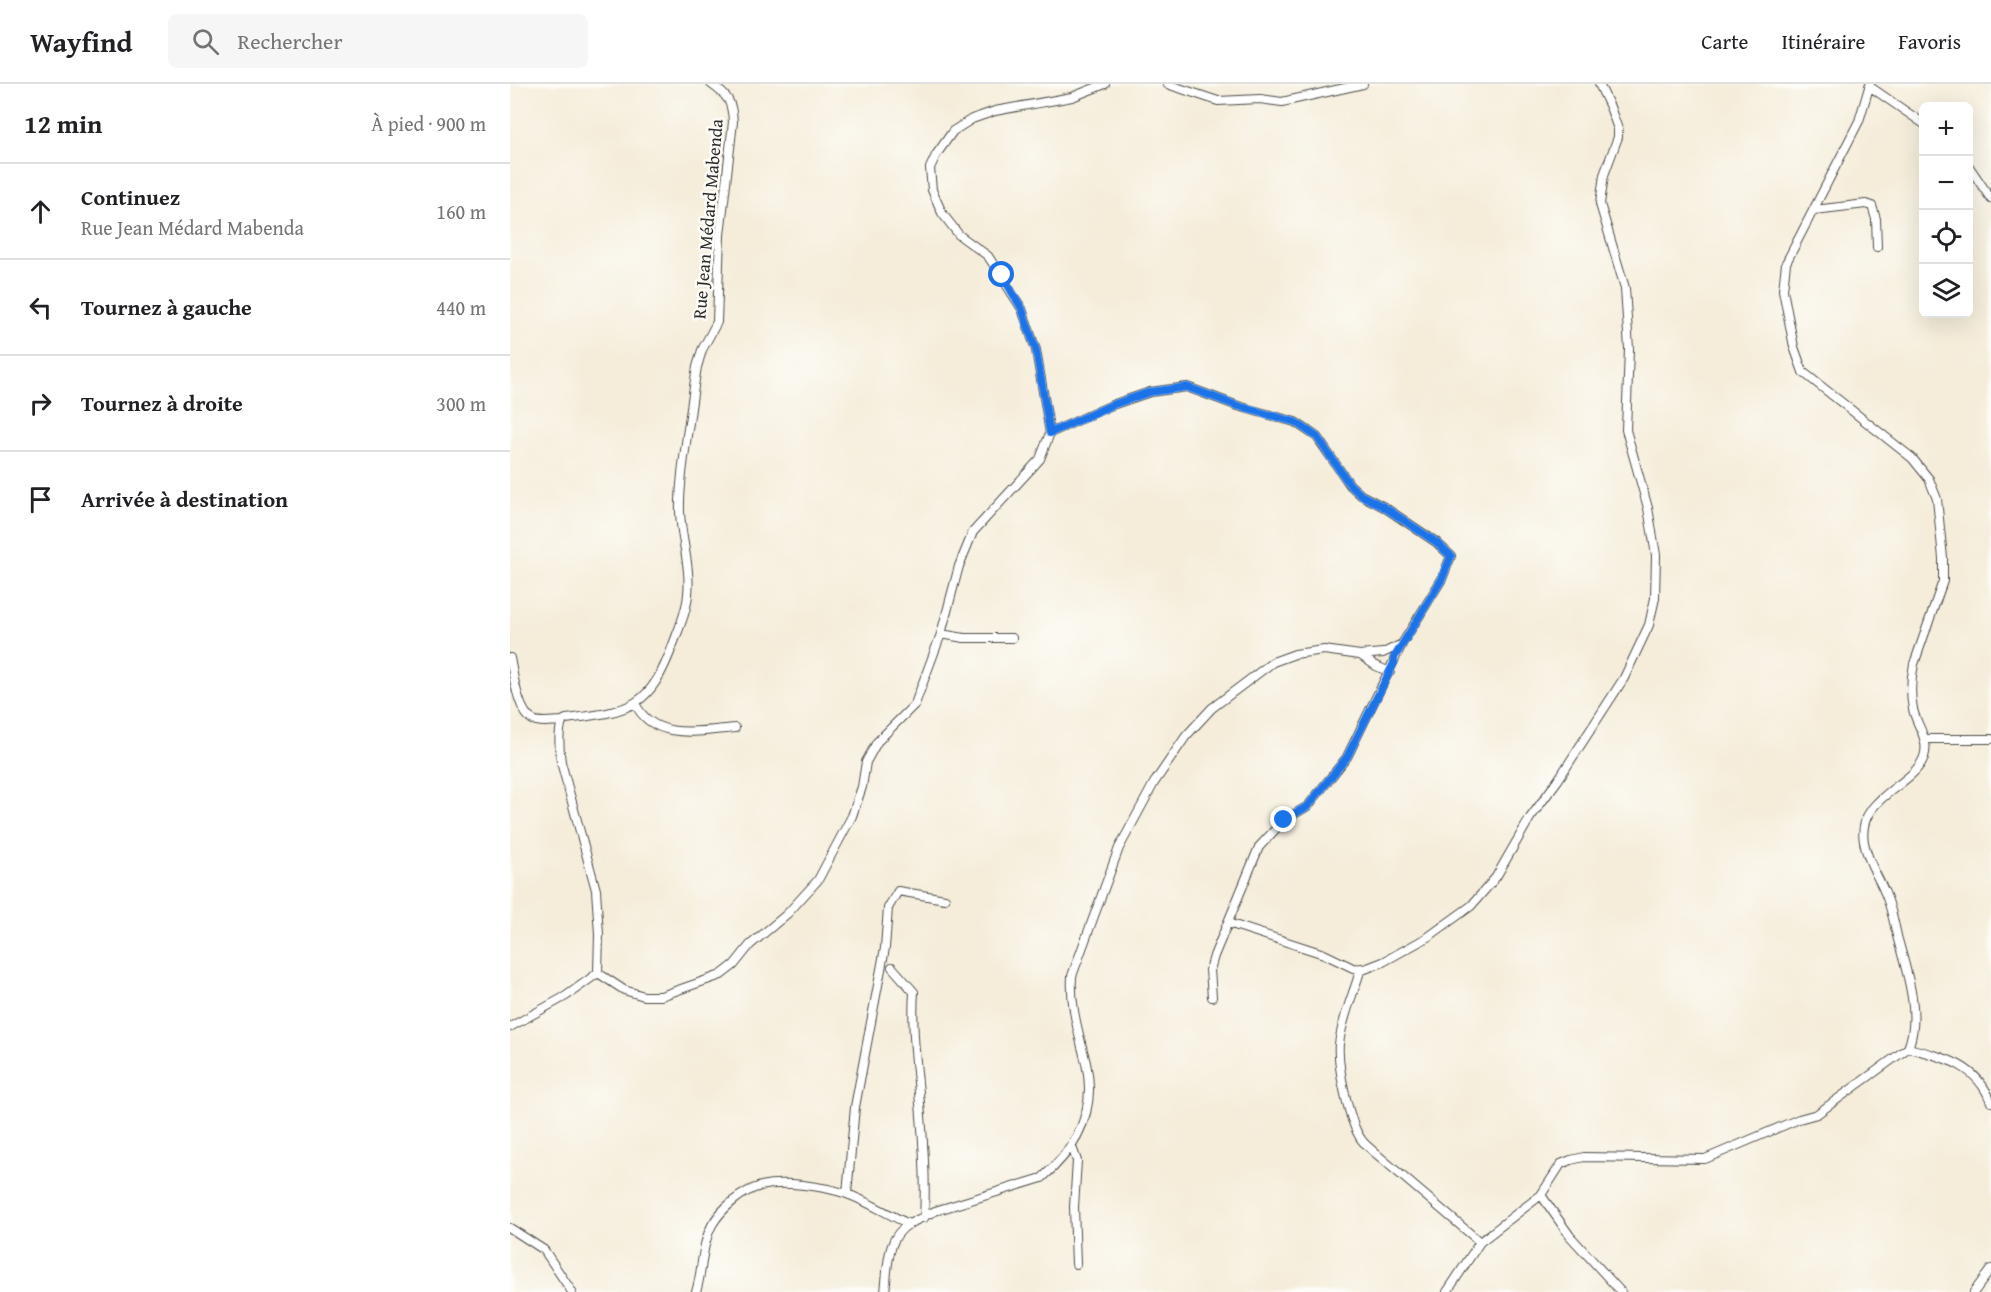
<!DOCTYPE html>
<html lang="fr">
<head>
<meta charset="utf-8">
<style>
  body { margin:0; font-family:"Gentium Book Plus",serif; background:#f6f6f6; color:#202124 }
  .controls { position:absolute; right:18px; top:18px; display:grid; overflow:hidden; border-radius:9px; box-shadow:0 6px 24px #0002 }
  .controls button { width:54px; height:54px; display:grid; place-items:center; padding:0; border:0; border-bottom:2px solid #e0e0e0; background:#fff; color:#202124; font:30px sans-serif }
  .stop { position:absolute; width:18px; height:18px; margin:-14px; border:4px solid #1a73e8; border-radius:50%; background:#fff }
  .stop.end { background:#1a73e8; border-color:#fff; box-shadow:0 2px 6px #0008 }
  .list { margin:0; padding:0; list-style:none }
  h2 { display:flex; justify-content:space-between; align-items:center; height:78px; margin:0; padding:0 24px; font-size:26px }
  h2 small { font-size:20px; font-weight:400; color:#757577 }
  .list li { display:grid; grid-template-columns:39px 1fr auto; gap:18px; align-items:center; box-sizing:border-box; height:96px; padding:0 24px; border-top:2px solid #e0e0e0 }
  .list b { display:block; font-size:22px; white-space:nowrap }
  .list p { margin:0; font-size:20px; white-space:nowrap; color:#757577 }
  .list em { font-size:20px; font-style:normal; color:#757577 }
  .icon { flex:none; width:33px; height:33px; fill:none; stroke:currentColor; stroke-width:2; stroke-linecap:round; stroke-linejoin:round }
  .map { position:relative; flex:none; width:1481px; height:1208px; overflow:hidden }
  header { display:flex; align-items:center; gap:36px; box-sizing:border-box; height:84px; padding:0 30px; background:#fff; border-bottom:2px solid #e0e0e0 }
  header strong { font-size:28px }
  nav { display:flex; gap:33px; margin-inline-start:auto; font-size:21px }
  .search { width:420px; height:54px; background:#f6f6f6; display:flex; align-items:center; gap:15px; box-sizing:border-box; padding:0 21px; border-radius:9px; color:#757577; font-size:22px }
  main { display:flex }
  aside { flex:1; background:#fff }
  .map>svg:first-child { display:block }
</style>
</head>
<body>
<header>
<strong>Wayfind</strong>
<div class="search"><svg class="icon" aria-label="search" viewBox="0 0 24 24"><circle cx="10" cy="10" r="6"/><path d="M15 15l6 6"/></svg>Rechercher</div>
<nav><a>Carte</a><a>Itinéraire</a><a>Favoris</a></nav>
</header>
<main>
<aside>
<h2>12 min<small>À pied · 900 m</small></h2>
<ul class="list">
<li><svg class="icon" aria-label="ahead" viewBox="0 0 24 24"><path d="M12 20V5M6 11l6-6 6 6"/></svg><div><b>Continuez</b><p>Rue Jean Médard Mabenda</p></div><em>160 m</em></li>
<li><svg class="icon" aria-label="left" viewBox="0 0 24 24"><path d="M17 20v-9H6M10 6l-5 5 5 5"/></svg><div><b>Tournez à gauche</b></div><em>440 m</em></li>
<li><svg class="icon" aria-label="right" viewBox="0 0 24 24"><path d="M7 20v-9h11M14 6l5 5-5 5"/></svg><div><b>Tournez à droite</b></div><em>300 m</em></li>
<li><svg class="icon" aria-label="arrive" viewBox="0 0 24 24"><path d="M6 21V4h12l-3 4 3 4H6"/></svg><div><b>Arrivée à destination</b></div></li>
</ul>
</aside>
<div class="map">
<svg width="1481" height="1208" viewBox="0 0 1481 1208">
  <rect width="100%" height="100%" fill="#fdfcf7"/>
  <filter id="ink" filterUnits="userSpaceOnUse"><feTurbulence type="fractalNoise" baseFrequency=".0167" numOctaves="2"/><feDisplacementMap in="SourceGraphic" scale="12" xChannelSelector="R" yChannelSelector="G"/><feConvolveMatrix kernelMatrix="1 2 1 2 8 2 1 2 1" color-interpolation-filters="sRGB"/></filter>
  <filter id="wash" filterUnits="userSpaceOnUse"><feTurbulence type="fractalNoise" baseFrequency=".008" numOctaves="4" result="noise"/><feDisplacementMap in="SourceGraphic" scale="24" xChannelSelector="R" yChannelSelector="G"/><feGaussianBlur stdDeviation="1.35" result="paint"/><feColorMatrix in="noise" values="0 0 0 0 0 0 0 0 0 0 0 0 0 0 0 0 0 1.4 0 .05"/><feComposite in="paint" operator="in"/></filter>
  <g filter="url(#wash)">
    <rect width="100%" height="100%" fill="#f5edda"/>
  </g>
  <g filter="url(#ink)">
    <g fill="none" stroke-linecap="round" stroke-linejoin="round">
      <!-- minor casing -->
      <g stroke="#494845" stroke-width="10">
        <path id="minor" d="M657,0L708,17L750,15L772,18L853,0
          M1359,2L1414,40
          M1458,81L1481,115
          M1304,126L1356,120L1362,122L1366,135L1367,163
          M540,349L602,321L640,308L677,303L728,322L785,338L794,344L807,353L840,401L851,411L874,423L926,458L941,472L932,495L892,560L837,673L798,722L774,736L749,763L704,872L700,886L702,913
          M431,550L454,554H502
          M850,571L873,569L892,560
          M0,574C3,589 8,629 23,636C31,640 43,637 52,637
          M125,619C143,658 191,647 225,644
          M1414,655H1481
          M718,839L814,870L843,884L855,885L873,878L918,853L961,822L986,793L1020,734L1048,696L1114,594L1139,541L1145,514L1146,471L1138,424L1116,346L1119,265L1115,204L1090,120L1094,91L1108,53V45L1100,23L1089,0
          M382,883L404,908C401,949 408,990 411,1032C414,1066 416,1100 414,1134
          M851,884C844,909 832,934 829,960C827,981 839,1038 851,1055C854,1060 860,1064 864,1068L970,1158
          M88,889L114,906L134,912H151L211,891L224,881L240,861L277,830L308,796L342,732L352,703L356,678L367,658L405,620L431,550L449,482L463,448L530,375L540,349L526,266L512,225L478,172L449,151L432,129L422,106L420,84L426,71L443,47L462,35L485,27L562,13L595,0
          M88,889L89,850L86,806L51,678C49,664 48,650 52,637L56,635C122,627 140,624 164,558C170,542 177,526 178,510C181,483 171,455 170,428C169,402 174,376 177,351C181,328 183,306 187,283L192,266L207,238L210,151L223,38C222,17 218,12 201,0
          M0,943L56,912L88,889
          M1398,964C1433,973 1467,980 1481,1018
          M562,1063L567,1077L564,1123L566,1180
          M337,1110L345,1023L375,864L378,824L388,807L435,815
          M1031,1111L1060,1152L1111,1208
          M0,1144L34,1166L62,1208
          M186,1208C193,1186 191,1162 202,1141C212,1124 232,1107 251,1102C273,1096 316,1103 337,1110C359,1118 379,1131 399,1140L425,1127L532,1094C568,1063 587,1026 576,979C569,949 560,923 562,892L609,764L644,699L676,652L702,624L763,578L785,570L814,566L850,571L866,582L880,588
          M375,1208C378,1184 376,1153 399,1140
          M937,1208L970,1158L1031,1111L1051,1080L1061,1076L1074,1073L1195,1075L1289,1035L1307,1030L1398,964C1412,930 1396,886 1387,852C1384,838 1381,822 1375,809C1368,792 1357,777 1354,758C1346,713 1403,703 1414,673C1420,655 1406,641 1403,625C1400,610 1401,594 1404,580L1433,497V474L1427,415L1419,395L1402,374L1293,288L1284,263L1273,206L1276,179L1349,37L1360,0
          M1464,1208L1481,1185"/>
      </g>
      <!-- minor -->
      <use href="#minor" stroke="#fff" stroke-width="8"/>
    </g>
  </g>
  <g fill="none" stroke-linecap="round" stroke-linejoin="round" filter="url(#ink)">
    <!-- route -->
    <path stroke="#1a73e8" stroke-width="8" d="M492,191L512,225L526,266L540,349L602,321L640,308L677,303L728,322L785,338L794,344L807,353L840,401L851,411L874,423L926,458L941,472L932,495L884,574V579L837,673L798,722L774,736"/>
  </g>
  <g text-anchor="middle" stroke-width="5" stroke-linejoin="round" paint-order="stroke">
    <!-- street labels -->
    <g font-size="18" fill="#2b2b2b" stroke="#fdfcf7">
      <text transform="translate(198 135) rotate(-85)" y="6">Rue Jean Médard Mabenda</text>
    </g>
  </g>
</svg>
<div class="controls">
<button>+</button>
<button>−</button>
<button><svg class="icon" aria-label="locate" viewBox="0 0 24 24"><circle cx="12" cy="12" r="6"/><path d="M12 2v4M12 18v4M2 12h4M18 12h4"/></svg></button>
<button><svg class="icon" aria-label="layers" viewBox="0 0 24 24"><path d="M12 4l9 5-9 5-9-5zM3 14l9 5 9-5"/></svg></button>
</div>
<div class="stop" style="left:492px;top:191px"></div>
<div class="stop end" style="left:774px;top:736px"></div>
</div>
</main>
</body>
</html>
